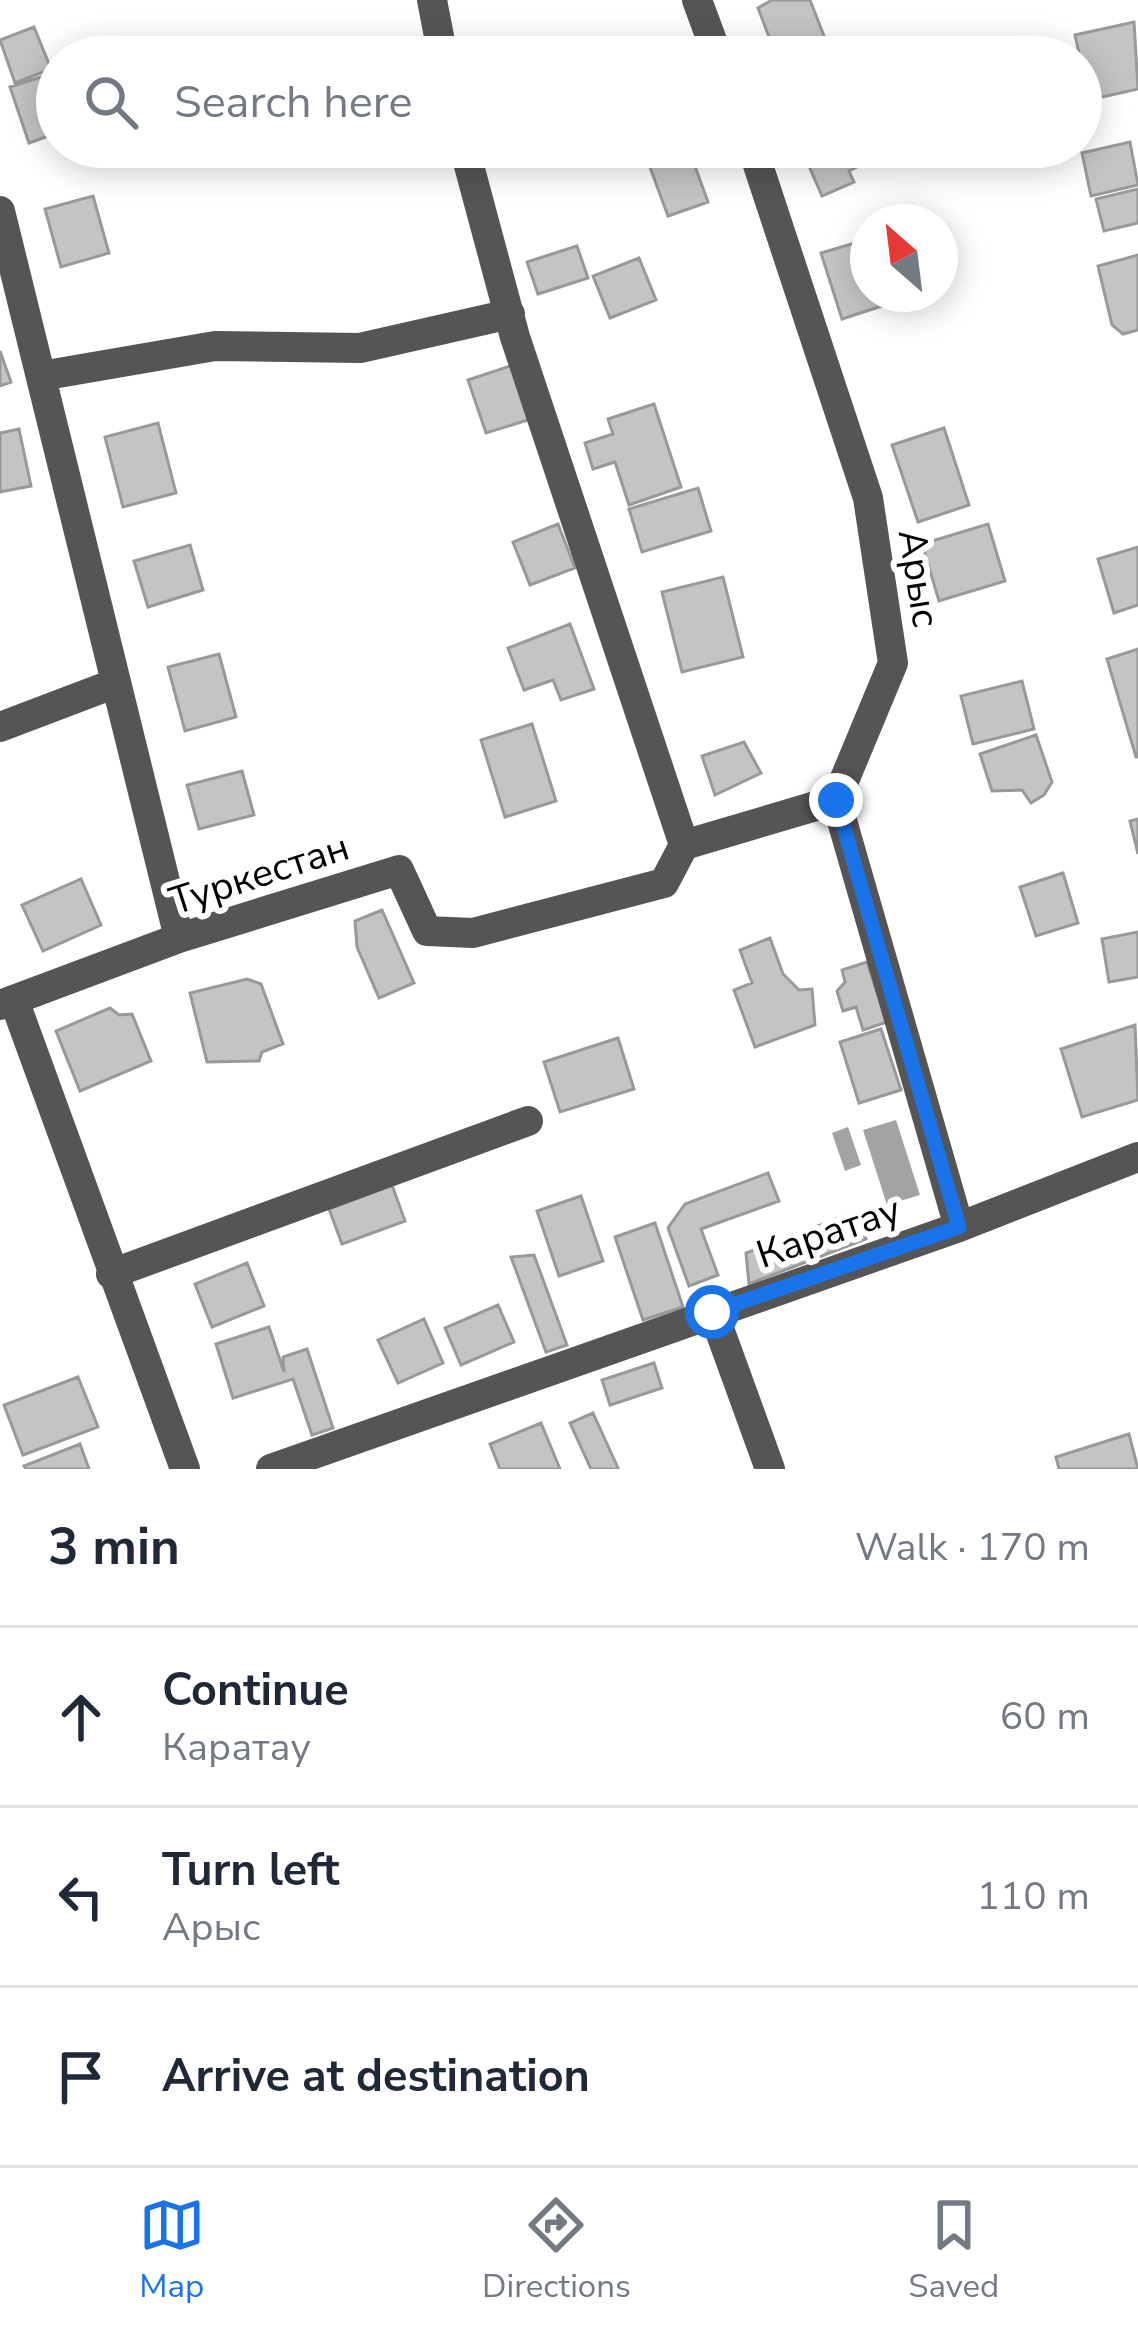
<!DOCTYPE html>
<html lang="en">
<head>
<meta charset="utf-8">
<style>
  body { margin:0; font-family:"Nunito Sans",sans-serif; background:#f6f6f7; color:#1f2937 }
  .compass { position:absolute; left:850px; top:204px; width:108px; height:108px; border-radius:50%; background:#fff; box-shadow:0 6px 30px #0003; rotate:332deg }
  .stop { position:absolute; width:36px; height:36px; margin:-27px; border:9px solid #1a73e8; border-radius:50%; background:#fff }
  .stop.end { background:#1a73e8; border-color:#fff; box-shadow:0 3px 12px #0008 }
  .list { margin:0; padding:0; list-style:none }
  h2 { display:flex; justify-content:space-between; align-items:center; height:156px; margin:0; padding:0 48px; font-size:51px }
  h2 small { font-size:39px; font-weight:400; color:#747a83 }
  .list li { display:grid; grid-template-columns:78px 1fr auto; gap:36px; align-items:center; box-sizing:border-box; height:180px; padding:0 48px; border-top:3px solid #e0e1e3 }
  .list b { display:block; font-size:45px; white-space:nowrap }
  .list p { margin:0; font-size:39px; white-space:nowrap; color:#747a83 }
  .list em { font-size:39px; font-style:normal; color:#747a83 }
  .icon { flex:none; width:66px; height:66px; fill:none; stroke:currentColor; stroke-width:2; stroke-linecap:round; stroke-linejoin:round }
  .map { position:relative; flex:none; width:1138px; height:1469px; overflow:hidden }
  .search { position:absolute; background:#fff; box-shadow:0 6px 30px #0003; left:36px; right:36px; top:36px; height:132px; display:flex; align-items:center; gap:30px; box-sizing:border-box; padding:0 42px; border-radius:66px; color:#747a83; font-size:45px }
  .sheet { height:696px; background:#fff }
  nav { display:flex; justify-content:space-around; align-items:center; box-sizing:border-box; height:168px; border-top:3px solid #e0e1e3; background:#fff; font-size:33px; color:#747a83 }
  nav a { display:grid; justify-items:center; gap:6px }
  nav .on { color:#1a73e8 }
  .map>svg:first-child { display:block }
</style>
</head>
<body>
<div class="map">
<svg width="1138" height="1469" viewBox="0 0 1138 1469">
  <rect width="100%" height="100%" fill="#fff"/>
  <!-- water -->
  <path fill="#a3a3a3" d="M896,1120L920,1195L887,1205L863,1130Z
    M848,1127L861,1165L845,1171L832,1133Z"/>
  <!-- building -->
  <path fill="#c4c4c4" stroke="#999" stroke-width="3" d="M772,0H810L824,36L776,55L758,8Z
    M1134,22L1138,89L1089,100L1075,35Z
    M34,27L51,69L15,83L0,40Z
    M56,72L57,133L29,143L10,87Z
    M1130,142L1138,185L1091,196L1082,153Z
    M655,147H688L708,202L668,216L644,151Z
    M810,147L854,148L861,165L849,171L854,182L822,196L802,150Z
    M1138,189V223L1104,231L1096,199Z
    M93,196L109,253L61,267L45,209Z
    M868,239V294H885L888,304L842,319L821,253Z
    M577,246L588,278L538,294L527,262Z
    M1138,255V330L1123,334L1112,325L1098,266Z
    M639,258L656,300L610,318L593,276Z
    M0,351L11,382L0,386Z
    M513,365L531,419L486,433L468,380Z
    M654,404L681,487L629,505L615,462L593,469L585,443L613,434L608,419Z
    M158,423L176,493L123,507L105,437Z
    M944,428L969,505L918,522L892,445Z
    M19,429L31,486L0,492V433Z
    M698,488L711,531L642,552L629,509Z
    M558,524L575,568L530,585L513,542Z
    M988,524L1005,581L939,601L922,544Z
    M190,545L203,590L148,607L134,561Z
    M1138,547V605L1114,613L1098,559Z
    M723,577L743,657L682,672L662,592Z
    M570,624L594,689L561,700L553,680L524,690L508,648Z
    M1138,649V757H1136L1107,659Z
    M219,654L236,717L185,731L168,667Z
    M1022,681L1034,729L973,744L961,696Z
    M532,724L556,801L505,817L481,740Z
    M1036,735L1052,782L1044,795L1031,803L1022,790L992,791L980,754Z
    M744,742L761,773L715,795L702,756Z
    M242,771L254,815L199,829L187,785Z
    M1138,819V854L1130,821Z
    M1063,873L1078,923L1036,936L1020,887Z
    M81,879L101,925L43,951L22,905Z
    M382,910L414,983L379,998L357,947L355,921Z
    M1138,932V977L1109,982L1102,939Z
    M770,938L783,974L799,990L812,989L815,1025L755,1047L734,990L752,983L740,950Z
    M867,962L887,1022L863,1030L856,1007L843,1011L837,991L845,982L842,970Z
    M247,979L261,984L283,1044L262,1052L259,1061L207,1062L190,993Z
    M110,1008L119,1015L132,1014L151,1061L80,1091L56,1031Z
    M1135,1025L1138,1100L1082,1117L1061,1049Z
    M881,1029L901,1090L859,1103L840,1042Z
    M618,1038L634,1089L560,1112L544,1062Z
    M768,1173L779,1201L701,1229L718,1275L689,1286L668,1228L685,1204Z
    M392,1185L405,1221L342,1244L329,1209Z
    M581,1196L603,1261L559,1276L537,1211Z
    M855,1212L866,1239L749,1284L746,1253Z
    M655,1223L683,1307L643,1320L615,1237Z
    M534,1255L567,1345L546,1352L511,1257Z
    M247,1263L264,1306L212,1327L195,1284Z
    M498,1305L514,1342L461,1365L445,1328Z
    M424,1319L443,1363L398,1383L378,1340Z
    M269,1327L284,1372L283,1357L307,1349L333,1428L312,1435L293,1379L233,1398L216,1344Z
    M654,1363L662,1388L610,1405L602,1380Z
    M78,1377L98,1427L23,1455L4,1405Z
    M593,1413L618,1468L615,1469H591L570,1423Z
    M541,1423L560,1469H500L490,1444Z
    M1129,1434L1138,1469H1059L1056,1457Z
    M80,1444L89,1469H26L24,1466Z"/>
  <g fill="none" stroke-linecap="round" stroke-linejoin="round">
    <!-- minor -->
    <path stroke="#555" stroke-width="30" d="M432,0L443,57
      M697,0L718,57
      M464,147L515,337L684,845
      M752,147L868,498L893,663L836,800L959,1227
      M0,211L179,938
      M41,376L215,346L360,348L510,314
      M0,727L116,683
      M14,1000L185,1469
      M0,1005L179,938L399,870L427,931L473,933L664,883L684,845L836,800
      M111,1274L528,1121
      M713,1312L770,1469
      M271,1469L959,1227L1138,1157"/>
  </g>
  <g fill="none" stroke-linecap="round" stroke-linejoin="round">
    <!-- route -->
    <path stroke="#1a73e8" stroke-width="15" d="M712,1312L959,1227L836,800"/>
  </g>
  <g text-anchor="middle" stroke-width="12" stroke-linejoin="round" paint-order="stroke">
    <!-- street labels -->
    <g font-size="39" fill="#000" stroke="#fff">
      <text transform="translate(920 578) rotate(81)" y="14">Арыс</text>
      <text transform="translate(259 873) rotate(-18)" y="14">Туркестан</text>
      <text transform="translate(828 1231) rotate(-19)" y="14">Каратау</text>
    </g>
  </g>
</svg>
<svg class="compass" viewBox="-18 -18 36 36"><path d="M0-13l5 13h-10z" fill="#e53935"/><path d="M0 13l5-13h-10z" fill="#747a83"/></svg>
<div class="stop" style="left:712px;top:1312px"></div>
<div class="stop end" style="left:836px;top:800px"></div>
<div class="search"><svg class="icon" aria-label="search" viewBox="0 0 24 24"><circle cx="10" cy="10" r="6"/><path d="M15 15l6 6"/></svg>Search here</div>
</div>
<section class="sheet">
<h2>3 min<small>Walk · 170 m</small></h2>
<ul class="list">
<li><svg class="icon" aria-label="ahead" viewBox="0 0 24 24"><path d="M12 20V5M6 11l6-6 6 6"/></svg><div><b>Continue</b><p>Каратау</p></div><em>60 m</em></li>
<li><svg class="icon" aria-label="left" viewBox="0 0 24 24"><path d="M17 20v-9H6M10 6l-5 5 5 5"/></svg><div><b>Turn left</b><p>Арыс</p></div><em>110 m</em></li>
<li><svg class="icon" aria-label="arrive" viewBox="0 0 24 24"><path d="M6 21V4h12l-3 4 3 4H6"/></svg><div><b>Arrive at destination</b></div></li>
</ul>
</section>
<nav>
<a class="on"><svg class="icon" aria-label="map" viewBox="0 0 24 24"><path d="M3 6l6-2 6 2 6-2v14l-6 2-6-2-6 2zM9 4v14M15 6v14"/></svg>Map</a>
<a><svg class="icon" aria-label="directions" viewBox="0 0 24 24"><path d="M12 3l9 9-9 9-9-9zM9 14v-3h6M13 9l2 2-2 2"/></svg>Directions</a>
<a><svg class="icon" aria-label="saved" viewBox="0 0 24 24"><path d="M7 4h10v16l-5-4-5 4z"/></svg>Saved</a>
</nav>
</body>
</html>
